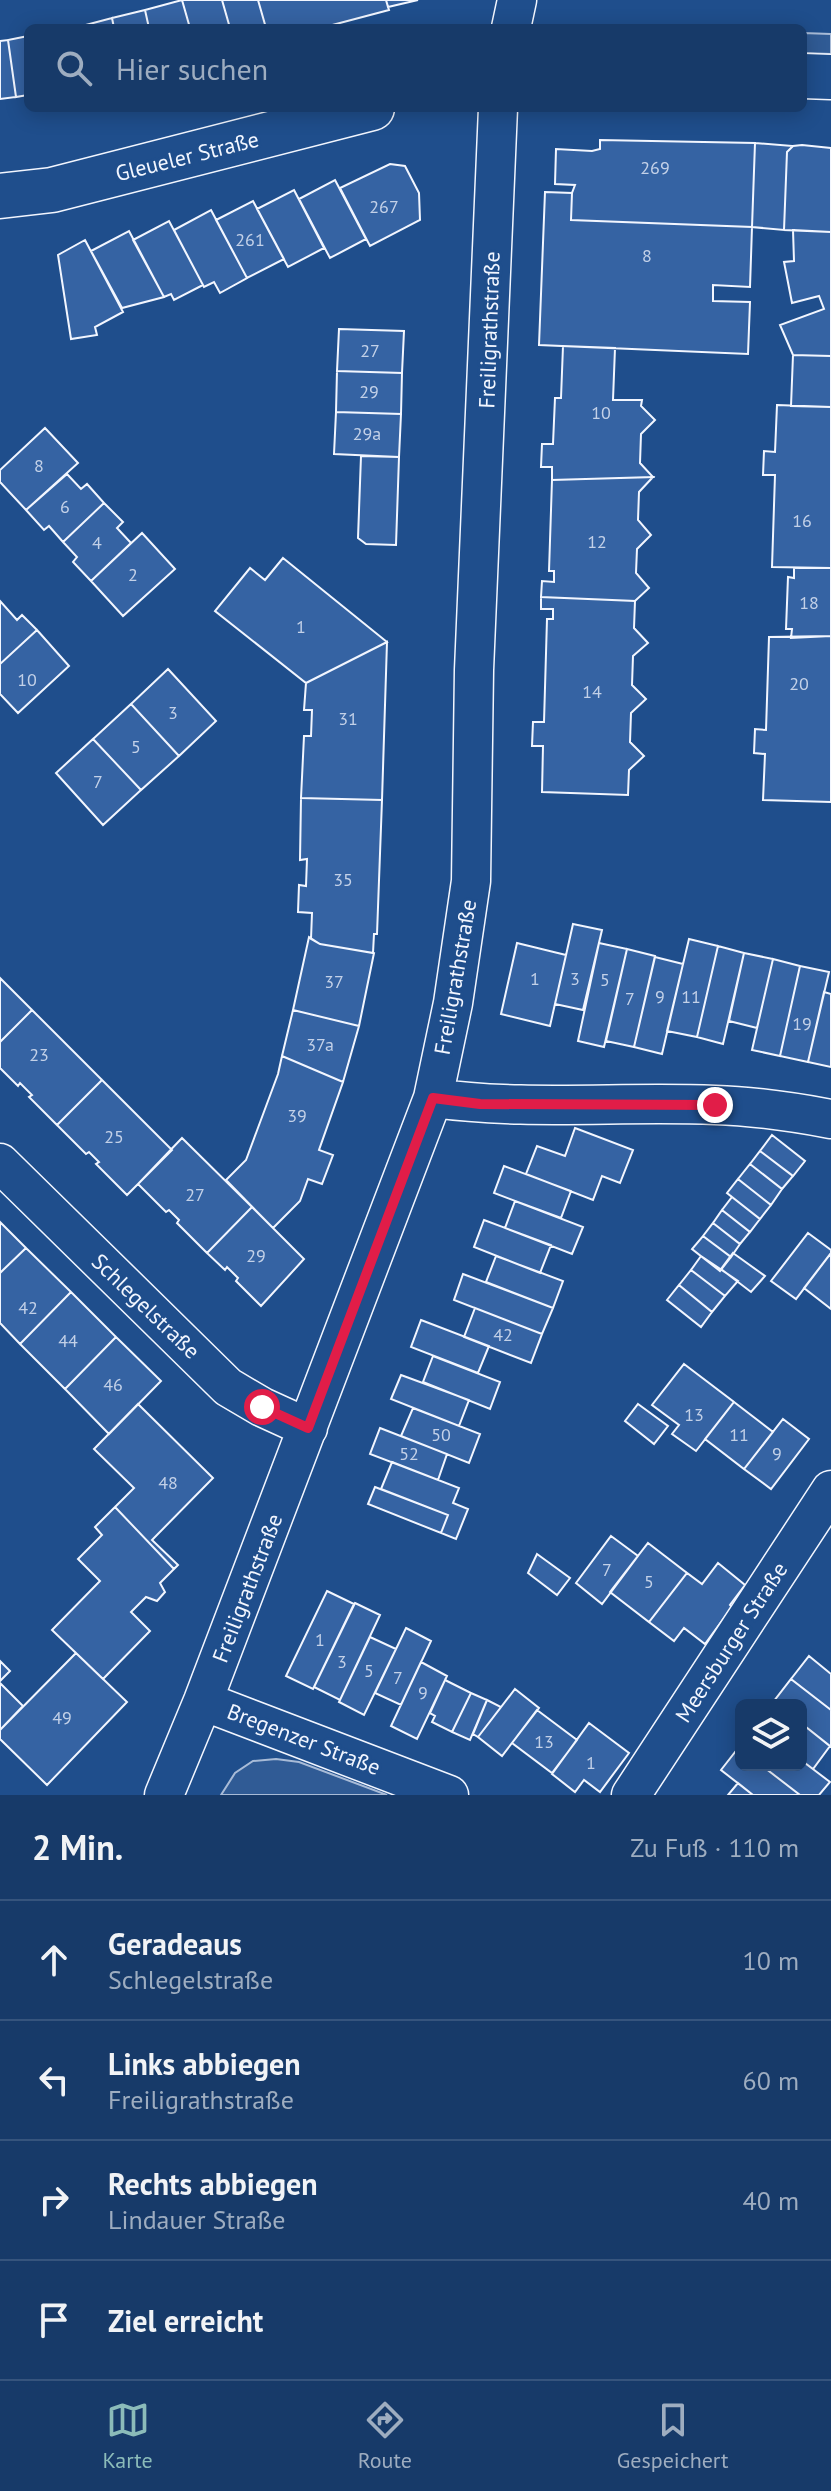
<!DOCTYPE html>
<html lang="de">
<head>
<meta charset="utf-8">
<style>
  body { margin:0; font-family:"PT Sans",sans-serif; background:#20416f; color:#f1f3f6 }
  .controls { position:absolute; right:24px; bottom:24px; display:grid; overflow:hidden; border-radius:12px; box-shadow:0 4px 20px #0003 }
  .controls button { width:72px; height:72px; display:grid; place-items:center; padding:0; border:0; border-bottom:2px solid #36547d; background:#173a69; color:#f1f3f6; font:40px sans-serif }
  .stop { position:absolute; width:24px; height:24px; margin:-18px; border:6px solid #e11d48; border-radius:50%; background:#fff }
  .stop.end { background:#e11d48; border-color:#fff; box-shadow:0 2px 8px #0008 }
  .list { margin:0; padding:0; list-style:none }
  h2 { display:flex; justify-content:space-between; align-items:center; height:104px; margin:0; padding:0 32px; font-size:34px }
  h2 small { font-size:26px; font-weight:400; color:#9eadc0 }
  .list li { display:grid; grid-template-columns:52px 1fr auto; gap:24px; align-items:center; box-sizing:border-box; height:120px; padding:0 32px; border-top:2px solid #36547d }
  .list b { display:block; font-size:30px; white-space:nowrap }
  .list p { margin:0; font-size:26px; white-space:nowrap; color:#9eadc0 }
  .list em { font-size:26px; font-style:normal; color:#9eadc0 }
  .icon { flex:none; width:44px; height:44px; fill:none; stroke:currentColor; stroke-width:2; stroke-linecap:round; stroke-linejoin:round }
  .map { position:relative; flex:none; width:831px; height:1795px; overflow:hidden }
  .search { position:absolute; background:#173a69; box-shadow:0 4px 20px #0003; left:24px; right:24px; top:24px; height:88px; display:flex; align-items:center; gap:20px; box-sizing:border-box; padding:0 28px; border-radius:12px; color:#9eadc0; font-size:30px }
  .sheet { height:584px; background:#173a69 }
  nav { display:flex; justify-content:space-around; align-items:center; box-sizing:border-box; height:112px; border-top:2px solid #36547d; background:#173a69; font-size:22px; color:#9eadc0 }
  nav a { display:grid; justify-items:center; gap:4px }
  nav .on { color:#8bbbb9 }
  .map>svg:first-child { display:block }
</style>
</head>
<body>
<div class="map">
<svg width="831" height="1795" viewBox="0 0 831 1795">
  <rect width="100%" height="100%" fill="#1f4e8c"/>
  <!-- built -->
  <path fill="#305b95" stroke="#a8bbd7" stroke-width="2" d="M803,33L831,34V54L803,53Z
    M276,1759L299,1762L387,1795H221L235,1773L253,1761Z"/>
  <!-- building -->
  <path fill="#3563a3" stroke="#f2f6ff" stroke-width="2" d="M182,0L190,28H149L145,10Z
    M182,0H222L230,28H190Z
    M222,0H258L266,28H230Z
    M258,0H386L389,10L321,28H266Z
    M386,0H418L388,7Z
    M145,10L149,28H114L112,18Z
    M112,18L114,28H78V27Z
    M28,36V95L16,97L8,40Z
    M8,40L16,97L0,99V41Z
    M600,140L755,143L752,227L571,220L572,193L575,185L555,184L556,149L592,151L600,149Z
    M755,143L793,146L787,152L784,230L752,227Z
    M802,145L831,148V232L784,230L787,152L793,146Z
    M390,164L405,166L419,193L420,220L370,246L340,188Z
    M335,180L366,239L330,258L299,199Z
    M294,190L324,248L288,267L257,209Z
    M545,192L572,193L571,220L752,227L750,287L713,285V301L750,302L748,354L539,345Z
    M253,201L284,259L247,278L216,220Z
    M211,210L247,278L220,293L214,282L204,287L174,230Z
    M169,221L203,285L174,300L171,294L164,297L133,240Z
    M793,230L831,232V356L793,355L780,325L824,309L819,296L792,303L784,262L794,261Z
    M129,231L164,297L122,308L91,251Z
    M85,240L123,312L95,327L97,335L71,339L58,255Z
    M339,329L404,331L402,373L337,371Z
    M563,346L615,348L613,400H642L641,406L655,420L641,434L640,463L653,477L552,480V467H541L542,444H553L555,398H561Z
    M793,355L831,356V407L791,406Z
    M337,371L402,373L401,414L336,412Z
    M777,405L831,407V568L772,567L775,475H763L764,451L775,452Z
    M336,412L401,414L399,457L334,454Z
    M45,428L78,463L26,510L0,482V470Z
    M361,456L399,457L396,545L366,544L358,538Z
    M67,474L81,489L87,484L104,503L63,542L49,526L44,530L26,510Z
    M653,477L639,492L638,520L651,535L637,549L636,573L649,588L635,601L541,597L542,581L554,582V571H549L552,480Z
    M104,503L123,522L117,528L131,543L91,581L73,562L77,557L63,542Z
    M142,533L175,569L123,616L91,581Z
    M283,558L387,642L306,683L215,611L250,568L265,580Z
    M794,568H831V636L791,638L792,629H786L788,577L794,578Z
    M541,597L635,601L634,628L648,643L633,656L632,685L646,699L631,713L630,742L644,756L629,770L628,795L542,792L543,746H532L533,722H544L547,619H553V609H541Z
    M0,601L17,620L22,615L37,630L0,664Z
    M37,630L69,666L18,713L0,694V664Z
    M831,636V802L763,800L765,754L754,753L755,729L766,730L769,637Z
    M387,642L382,800L301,798L304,736H311L312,710H304L306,683Z
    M168,669L216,721L179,756L131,704Z
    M131,704L179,756L141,790L93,739Z
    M93,739L141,790L103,825L56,773Z
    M301,798L382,800L377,934H374L373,953L320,944L311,939L312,913L298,912L299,885L306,886L307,859L300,860Z
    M573,924L602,930L583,1010L555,1004Z
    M309,937L320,944L374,953L359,1026L293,1010Z
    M689,939L718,946L697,1037L667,1031Z
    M517,943L566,955L550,1026L501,1014Z
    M599,943L627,949L604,1047L578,1041Z
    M718,946L744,953L723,1044L697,1037Z
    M627,949L655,956L634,1047L606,1041Z
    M744,953L773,959L757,1028L729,1021Z
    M655,957L683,964L662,1054L634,1047Z
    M773,959L800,966L780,1056L752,1050Z
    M800,966L829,972L808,1062L780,1056Z
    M0,978L32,1010L0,1042Z
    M824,992L831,994V1067L808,1062Z
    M32,1010L102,1080L57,1125L29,1097L32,1095L20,1083L18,1086L0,1068V1042Z
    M293,1010L359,1026L343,1082L282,1056Z
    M282,1056L343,1082L319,1150L333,1155L322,1184L308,1179L300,1201L273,1228L226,1180L246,1160L278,1074Z
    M102,1080L172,1150L127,1195L96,1164L99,1162L89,1152L86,1154L57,1125Z
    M575,1128L633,1150L620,1183L602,1176L593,1200L526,1174L537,1146L565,1156Z
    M772,1135L805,1161L793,1176L760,1151Z
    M182,1138L252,1207L207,1253L177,1223L179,1220L169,1210L166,1212L138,1184Z
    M760,1151L793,1176L782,1189L750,1164Z
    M750,1164L782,1189L771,1205L738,1179Z
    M504,1166L571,1191L561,1218L494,1193Z
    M738,1179L771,1205L760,1219L727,1193Z
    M732,1197L760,1219L750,1232L722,1210Z
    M515,1201L583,1227L572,1254L505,1228Z
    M252,1207L304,1259L261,1306L236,1281L238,1278L227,1267L225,1270L207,1253Z
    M722,1210L750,1232L740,1244L713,1223Z
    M484,1220L551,1245L540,1273L474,1247Z
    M0,1222L26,1248L0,1273Z
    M713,1223L740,1244L731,1257L703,1236Z
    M808,1233L831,1250V1253L796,1299L771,1281Z
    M703,1236L731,1257L720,1271L692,1249Z
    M26,1248L71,1292L20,1344L0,1323V1273Z
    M733,1253L765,1276L751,1292L721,1269Z
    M831,1253V1309L804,1288Z
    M496,1256L563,1281L553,1308L486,1282Z
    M701,1256L738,1281L725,1296L691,1270Z
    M691,1270L725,1296L712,1312L679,1285Z
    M463,1274L553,1308L542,1334L454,1300Z
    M679,1285L712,1312L701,1327L667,1300Z
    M71,1292L116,1337L65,1389L20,1344Z
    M475,1308L542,1334L531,1363L464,1337Z
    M421,1320L489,1346L478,1373L411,1347Z
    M116,1337L161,1381L109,1434L65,1389Z
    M433,1356L500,1382L490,1409L423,1382Z
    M684,1364L734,1402L696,1451L672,1434L679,1425L652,1405Z
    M401,1375L469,1400L459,1426L391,1399Z
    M734,1402L773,1432L744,1469L705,1439Z
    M138,1404L213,1478L152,1540L178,1565L174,1569L115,1507L134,1488L94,1449Z
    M638,1404L668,1426L654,1444L625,1421Z
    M413,1408L480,1434L469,1463L401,1436Z
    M783,1419L809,1439L771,1489L744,1469Z
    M380,1428L447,1454L438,1480L370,1454Z
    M392,1462L459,1488L453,1503L468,1509L456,1539L441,1533L448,1515L381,1489Z
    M375,1487L448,1515L441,1533L368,1504Z
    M115,1507L174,1569L160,1583L165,1592L157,1601L146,1597L131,1612L150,1631L103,1679L52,1630L100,1581L78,1559L102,1535L95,1527Z
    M611,1536L638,1556L602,1604L576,1583Z
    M648,1543L687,1573L649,1622L610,1592Z
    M537,1554L570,1578L557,1595L528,1573Z
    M718,1563L745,1585L730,1605L732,1607L705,1644L684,1628L674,1641L649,1622L687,1573L702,1584Z
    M327,1591L354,1604L313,1689L286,1676Z
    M355,1603L380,1615L340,1700L314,1687Z
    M406,1628L431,1641L401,1705L375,1693Z
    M370,1637L396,1649L364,1715L339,1702Z
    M76,1653L127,1702L47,1785L0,1739V1730Z
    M809,1656L831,1674V1710L791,1679Z
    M0,1661L10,1671L0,1681Z
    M421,1662L447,1676L417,1739L391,1726Z
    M791,1679L831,1710V1747L801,1723V1705H778L774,1701Z
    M445,1680L471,1693L452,1732L432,1722L435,1716L430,1713Z
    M0,1683L23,1706L0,1730Z
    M515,1689L539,1708L502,1756L478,1737Z
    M471,1693L487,1700L470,1740L452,1732Z
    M487,1700L501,1707L478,1737L473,1734Z
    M537,1710L577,1740L552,1773L512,1743Z
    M589,1723L629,1753L600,1792L584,1780L575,1792L552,1774Z
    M801,1723L830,1746L813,1769L801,1760Z
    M739,1747L741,1765H761L800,1795H753L721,1770Z
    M801,1760L830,1782L819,1795H800L761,1765H801Z
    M738,1783L753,1795H728Z"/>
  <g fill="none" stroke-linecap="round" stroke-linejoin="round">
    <!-- street casing -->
    <g stroke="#f2f6ff" stroke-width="41">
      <path id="street" d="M511,28L517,0
        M433,1098C527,1111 621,1101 715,1105C754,1106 793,1112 831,1119
        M0,1163L228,1387L262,1407L308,1428
        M203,1701L449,1795
        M164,1795L203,1701L433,1098L453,1003L471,881L474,670L498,108
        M631,1795L831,1490"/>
    </g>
    <!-- secondary casing -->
    <g stroke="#f2f6ff" stroke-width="47">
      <path id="secondary" d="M803,76L831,77
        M0,196L52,190L372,108"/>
    </g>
    <!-- street -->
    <use href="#street" stroke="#1f4e8c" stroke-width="38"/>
    <!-- secondary -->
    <use href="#secondary" stroke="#1f4e8c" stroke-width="44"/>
  </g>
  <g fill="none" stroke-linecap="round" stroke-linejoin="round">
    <!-- route -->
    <path stroke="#e11d48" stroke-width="10" d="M262,1407L308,1428L433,1098L480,1104L715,1105"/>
  </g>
  <g text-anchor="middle" stroke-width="6" stroke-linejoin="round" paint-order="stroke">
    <!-- number labels -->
    <g font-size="18" fill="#c3d1e8">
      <text x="655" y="174">269</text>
      <text x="384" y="213">267</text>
      <text x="250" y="246">261</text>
      <text x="647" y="262">8</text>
      <text x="370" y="357">27</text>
      <text x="369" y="398">29</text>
      <text x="601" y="419">10</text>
      <text x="367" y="440">29a</text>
      <text x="39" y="472">8</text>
      <text x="65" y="513">6</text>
      <text x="802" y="527">16</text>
      <text x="597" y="548">12</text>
      <text x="97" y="549">4</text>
      <text x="133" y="581">2</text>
      <text x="809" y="609">18</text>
      <text x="301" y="633">1</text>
      <text x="27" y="686">10</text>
      <text x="799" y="690">20</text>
      <text x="592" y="698">14</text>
      <text x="173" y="719">3</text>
      <text x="348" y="725">31</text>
      <text x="136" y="753">5</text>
      <text x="98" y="788">7</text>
      <text x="343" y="886">35</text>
      <text x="535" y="985">1</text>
      <text x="575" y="985">3</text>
      <text x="605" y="986">5</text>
      <text x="334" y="988">37</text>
      <text x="660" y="1003">9</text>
      <text x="691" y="1003">11</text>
      <text x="630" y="1005">7</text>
      <text x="802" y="1030">19</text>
      <text x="320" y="1051">37a</text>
      <text x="39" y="1061">23</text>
      <text x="297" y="1122">39</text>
      <text x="114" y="1143">25</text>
      <text x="195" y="1201">27</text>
      <text x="256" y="1262">29</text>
      <text x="28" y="1314">42</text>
      <text x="503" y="1341">42</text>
      <text x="68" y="1347">44</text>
      <text x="113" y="1391">46</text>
      <text x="694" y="1421">13</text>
      <text x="441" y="1441">50</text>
      <text x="739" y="1441">11</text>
      <text x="409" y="1460">52</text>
      <text x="777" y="1460">9</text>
      <text x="168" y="1489">48</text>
      <text x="607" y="1576">7</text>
      <text x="649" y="1588">5</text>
      <text x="320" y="1646">1</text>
      <text x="342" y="1668">3</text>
      <text x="369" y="1677">5</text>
      <text x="398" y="1684">7</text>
      <text x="423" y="1699">9</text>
      <text x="62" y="1724">49</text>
      <text x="544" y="1748">13</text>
      <text x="591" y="1769">1</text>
    </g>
    <!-- street labels -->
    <g font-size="22" fill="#f2f6ff" stroke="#1f4e8c">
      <text transform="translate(187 156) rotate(-14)" y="8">Gleueler Straße</text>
      <text transform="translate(489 330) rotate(-88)" y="8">Freiligrathstraße</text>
      <text transform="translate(455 977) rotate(-80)" y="8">Freiligrathstraße</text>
      <text transform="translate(146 1306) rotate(44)" y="8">Schlegelstraße</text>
      <text transform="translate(247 1588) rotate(-69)" y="8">Freiligrathstraße</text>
      <text transform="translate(731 1642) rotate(-57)" y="8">Meersburger Straße</text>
      <text transform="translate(304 1739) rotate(21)" y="8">Bregenzer Straße</text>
    </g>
  </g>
</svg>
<div class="controls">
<button><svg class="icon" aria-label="layers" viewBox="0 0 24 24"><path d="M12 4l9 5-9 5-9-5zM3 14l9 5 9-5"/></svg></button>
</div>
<div class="stop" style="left:262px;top:1407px"></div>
<div class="stop end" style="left:715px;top:1105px"></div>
<div class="search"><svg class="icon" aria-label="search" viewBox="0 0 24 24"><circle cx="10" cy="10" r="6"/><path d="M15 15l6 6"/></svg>Hier suchen</div>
</div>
<section class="sheet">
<h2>2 Min.<small>Zu Fuß · 110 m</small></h2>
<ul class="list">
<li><svg class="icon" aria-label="ahead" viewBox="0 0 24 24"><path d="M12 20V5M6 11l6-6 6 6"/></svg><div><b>Geradeaus</b><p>Schlegelstraße</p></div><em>10 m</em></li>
<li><svg class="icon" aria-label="left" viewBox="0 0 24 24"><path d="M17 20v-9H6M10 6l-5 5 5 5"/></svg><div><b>Links abbiegen</b><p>Freiligrathstraße</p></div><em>60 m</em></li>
<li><svg class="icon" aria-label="right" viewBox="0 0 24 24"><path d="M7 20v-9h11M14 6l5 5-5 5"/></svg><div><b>Rechts abbiegen</b><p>Lindauer Straße</p></div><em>40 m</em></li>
<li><svg class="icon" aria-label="arrive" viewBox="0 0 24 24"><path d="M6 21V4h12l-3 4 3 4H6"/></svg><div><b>Ziel erreicht</b></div></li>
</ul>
</section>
<nav>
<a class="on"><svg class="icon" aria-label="map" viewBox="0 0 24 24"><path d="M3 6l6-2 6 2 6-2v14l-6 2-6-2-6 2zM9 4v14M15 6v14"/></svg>Karte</a>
<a><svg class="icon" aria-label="directions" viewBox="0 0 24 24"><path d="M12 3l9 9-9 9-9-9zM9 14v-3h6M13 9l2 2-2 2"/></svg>Route</a>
<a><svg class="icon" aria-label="saved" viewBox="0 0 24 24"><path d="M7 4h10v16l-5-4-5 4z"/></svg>Gespeichert</a>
</nav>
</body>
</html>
